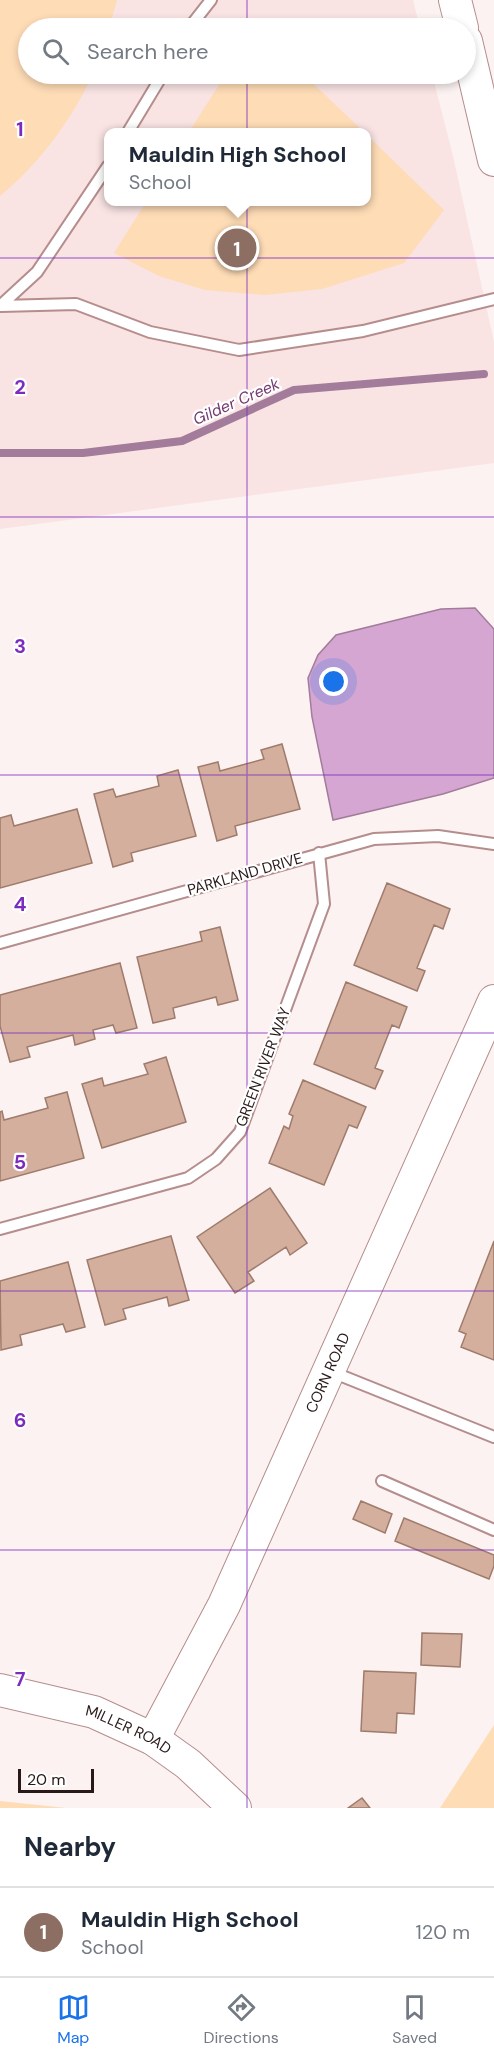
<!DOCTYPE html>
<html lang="en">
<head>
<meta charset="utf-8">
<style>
  body { margin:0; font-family:"DM Sans",sans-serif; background:#f2f2f3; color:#1f2937 }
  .scale { position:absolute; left:18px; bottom:15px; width:76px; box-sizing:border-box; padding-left:6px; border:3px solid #291919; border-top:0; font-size:16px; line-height:21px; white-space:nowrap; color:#291919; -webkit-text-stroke:4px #fff; paint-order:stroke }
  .you { position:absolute; left:334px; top:682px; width:21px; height:21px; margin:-15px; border:4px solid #fff; border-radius:50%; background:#1a73e8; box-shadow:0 0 0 9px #1a73e833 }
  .badge { display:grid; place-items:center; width:39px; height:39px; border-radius:50%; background:#1a73e8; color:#fff; font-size:20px; font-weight:700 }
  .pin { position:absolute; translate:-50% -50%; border:3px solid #fff; box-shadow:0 2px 6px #0006 }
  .popup { position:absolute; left:104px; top:128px; width:267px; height:78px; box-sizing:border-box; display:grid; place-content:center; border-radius:12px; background:#fff; filter:drop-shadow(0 2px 4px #0005); font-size:20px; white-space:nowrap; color:#747a83 }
  .popup b { font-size:22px; color:#1f2937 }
  .popup::after { content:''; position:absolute; left:50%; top:100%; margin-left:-12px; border:12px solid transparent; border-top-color:#fff }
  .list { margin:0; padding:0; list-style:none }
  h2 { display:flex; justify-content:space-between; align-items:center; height:78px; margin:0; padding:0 24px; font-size:26px }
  h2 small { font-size:20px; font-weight:400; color:#747a83 }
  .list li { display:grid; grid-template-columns:39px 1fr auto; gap:18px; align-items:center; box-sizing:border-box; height:90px; padding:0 24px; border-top:2px solid #e0e1e3 }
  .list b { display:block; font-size:22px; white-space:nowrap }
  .list p { margin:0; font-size:20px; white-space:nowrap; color:#747a83 }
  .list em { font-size:20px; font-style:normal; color:#747a83 }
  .icon { flex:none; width:33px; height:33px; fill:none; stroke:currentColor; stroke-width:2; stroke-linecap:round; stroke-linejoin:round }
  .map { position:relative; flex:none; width:494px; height:1808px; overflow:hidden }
  .search { position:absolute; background:#fff; box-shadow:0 3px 9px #0003; left:18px; right:18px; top:18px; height:66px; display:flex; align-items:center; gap:15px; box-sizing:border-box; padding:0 21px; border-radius:33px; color:#747a83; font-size:22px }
  .sheet { height:168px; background:#fff }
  nav { display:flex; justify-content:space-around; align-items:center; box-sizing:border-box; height:84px; border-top:2px solid #e0e1e3; background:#fff; font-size:16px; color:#747a83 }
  nav a { display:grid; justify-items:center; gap:3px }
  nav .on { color:#1a73e8 }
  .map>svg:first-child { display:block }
</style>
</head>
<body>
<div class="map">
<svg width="494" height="1808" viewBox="0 0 494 1808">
  <rect width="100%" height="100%" fill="#fbf2f1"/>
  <!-- built -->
  <path fill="#f9e3e3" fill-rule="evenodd" d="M0,0H413L420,28H28V74H432L453,156L494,342V463L0,529ZM108,132H366V202H108Z"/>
  <!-- green -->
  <path fill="#fedcb6" d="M0,0H117L109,28H28V74H93C70,122 41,162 0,196Z
    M226,74H303L364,132H189Z
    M366,134L444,210L404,263L322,289L265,295L205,290L159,276L114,253L146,202H366Z
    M494,1725V1808H440Z
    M0,1801L66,1808H0Z"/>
  <!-- water -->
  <path fill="#d6a6d2" stroke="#a27c9a" stroke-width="1.5" d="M475,608L494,629V778L443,794L333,820L312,717L308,678L318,655L336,635L441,609Z"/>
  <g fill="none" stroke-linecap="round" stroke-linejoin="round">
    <!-- stream -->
    <path stroke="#a27c9a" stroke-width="8" d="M0,453H83L182,441L294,390L484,374"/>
  </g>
  <!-- building -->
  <path fill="#d4af9e" stroke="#9f7b6c" stroke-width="1.5" d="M282,744L300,809L235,826L237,835L217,841L198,767L218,762L220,771L264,759L261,750Z
    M178,770L196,836L131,853L133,861L113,867L94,794L113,789L116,797L159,786L157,776Z
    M77,809L92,863L0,888V818L11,815L14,826Z
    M387,883L450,909L443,929L434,925L417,968L425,971L417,991L354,965Z
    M220,927L238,1000L218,1005L216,997L173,1008L175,1018L153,1023L137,957L202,941L200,932Z
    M120,963L137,1028L116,1033L113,1025L93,1030L95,1039L75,1045L73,1035L27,1047L30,1057L10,1062L0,1026V995Z
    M346,982L407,1007L399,1028L392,1025L375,1068L383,1071L375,1089L314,1064Z
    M166,1057L186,1122L102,1148L82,1084L102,1078L104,1086L148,1074L144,1064Z
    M303,1080L366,1107L357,1128L349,1125L324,1185L269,1163L284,1126L289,1129L293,1116L289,1114Z
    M67,1092L84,1158L0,1181V1112L2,1111L4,1120L48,1108L45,1098Z
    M270,1188L307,1243L290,1255L286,1247L248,1272L254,1281L235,1293L197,1237Z
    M171,1236L189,1300L169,1306L167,1297L123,1309L126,1319L105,1325L87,1260Z
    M494,1241V1360L461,1347L466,1334L459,1331Z
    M68,1262L85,1327L66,1332L63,1324L20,1335L22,1345L1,1350L0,1281Z
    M361,1501L392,1514L385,1533L353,1519Z
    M404,1518L494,1555V1566L489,1579L395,1541Z
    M422,1633L462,1634L460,1667L421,1665Z
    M364,1671L416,1673L414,1714L397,1713L396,1733L361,1731Z
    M362,1798L370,1808H348Z"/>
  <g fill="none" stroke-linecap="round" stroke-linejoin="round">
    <!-- lane casing -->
    <g stroke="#b68d8d" stroke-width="14">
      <path id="lane" d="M189,28L211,0
        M128,132L163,74
        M0,306L37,272L108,166
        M1,306L76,304L150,332L239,350L363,331L494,299
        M0,943L374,839L438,836L494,844
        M0,1229L188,1178L216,1159L240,1132L324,904L319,853
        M332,1372L494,1437
        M382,1481L494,1530"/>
    </g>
    <!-- secondary casing -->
    <g stroke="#b68d8d" stroke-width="34">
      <g id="secondary">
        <path d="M455,0L462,28"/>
        <path d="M466,41L494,160"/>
        <path id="s1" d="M0,1690L94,1712L153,1739L188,1764L235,1808"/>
        <path id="s2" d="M153,1739L224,1605L494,1001"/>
      </g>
    </g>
    <!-- lane -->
    <use href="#lane" stroke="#fff" stroke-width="10"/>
    <!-- secondary -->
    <use href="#secondary" stroke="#fff" stroke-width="32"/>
  </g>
  <!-- grid -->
  <path fill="none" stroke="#7b2cbf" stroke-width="1.5" stroke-opacity="0.55" d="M247,0V28M247,74V1808M0,258H494M0,517H494M0,775H494M0,1033H494M0,1291H494M0,1550H494"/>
  <g text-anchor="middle" stroke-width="4.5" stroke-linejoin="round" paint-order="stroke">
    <!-- street labels -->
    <g font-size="15" fill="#291919" stroke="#fff">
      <text transform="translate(245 874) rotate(-16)" y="5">PARKLAND DRIVE</text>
      <text transform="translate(263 1067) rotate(-69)" y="5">GREEN RIVER WAY</text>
      <text dy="5" stroke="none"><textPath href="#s2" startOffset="406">CORN ROAD</textPath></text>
      <text dy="5" stroke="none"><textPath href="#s1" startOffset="135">MILLER ROAD</textPath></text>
    </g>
    <!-- water labels -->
    <g font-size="16" font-style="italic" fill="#753a71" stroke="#fff">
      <text transform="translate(236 401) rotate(-24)" y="6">Gilder Creek</text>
    </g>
  </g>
  <g font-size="20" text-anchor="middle" font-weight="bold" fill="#7b2cbf" stroke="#fff" stroke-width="4.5" stroke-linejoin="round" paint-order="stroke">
    <text x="20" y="136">1</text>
    <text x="20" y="394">2</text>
    <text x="20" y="653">3</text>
    <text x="20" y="911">4</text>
    <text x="20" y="1169">5</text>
    <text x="20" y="1427">6</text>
    <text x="20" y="1686">7</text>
  </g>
</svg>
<div class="scale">20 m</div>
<div class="you"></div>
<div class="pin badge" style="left:237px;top:248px;background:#8d6e63">1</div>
<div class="popup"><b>Mauldin High School</b>School</div>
<div class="search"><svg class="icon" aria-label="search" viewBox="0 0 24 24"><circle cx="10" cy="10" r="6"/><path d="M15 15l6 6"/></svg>Search here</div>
</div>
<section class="sheet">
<h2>Nearby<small></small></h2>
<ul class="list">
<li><span class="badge" style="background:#8d6e63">1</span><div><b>Mauldin High School</b><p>School</p></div><em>120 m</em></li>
</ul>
</section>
<nav>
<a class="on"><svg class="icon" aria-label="map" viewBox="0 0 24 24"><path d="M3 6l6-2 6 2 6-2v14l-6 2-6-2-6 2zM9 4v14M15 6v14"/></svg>Map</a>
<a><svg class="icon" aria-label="directions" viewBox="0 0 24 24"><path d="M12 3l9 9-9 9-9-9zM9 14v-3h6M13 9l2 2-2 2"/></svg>Directions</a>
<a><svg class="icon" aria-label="saved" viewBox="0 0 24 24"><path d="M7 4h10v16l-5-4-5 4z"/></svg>Saved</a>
</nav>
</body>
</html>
